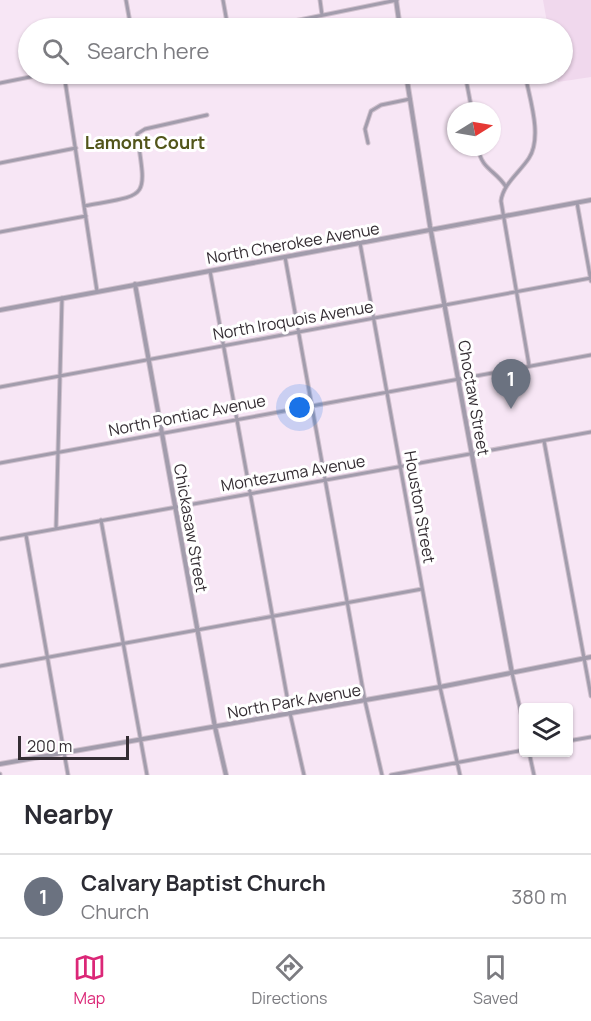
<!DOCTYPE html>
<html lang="en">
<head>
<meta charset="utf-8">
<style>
  body { margin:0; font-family:Manrope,sans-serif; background:#f7f7f7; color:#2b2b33 }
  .controls { position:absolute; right:18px; bottom:18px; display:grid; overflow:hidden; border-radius:6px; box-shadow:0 2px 4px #0004 }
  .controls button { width:54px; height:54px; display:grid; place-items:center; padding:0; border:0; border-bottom:2px solid #e1e1e2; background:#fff; color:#2b2b33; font:30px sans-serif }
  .compass { position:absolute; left:447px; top:102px; width:54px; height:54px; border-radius:50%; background:#fff; box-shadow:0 2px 4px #0004; rotate:79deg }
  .scale { position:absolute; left:18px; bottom:15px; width:111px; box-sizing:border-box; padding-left:6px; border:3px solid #342d33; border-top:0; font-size:16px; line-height:21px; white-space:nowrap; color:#342d33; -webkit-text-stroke:4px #fff; paint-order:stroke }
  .you { position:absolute; left:300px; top:408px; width:21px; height:21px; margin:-15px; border:4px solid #fff; border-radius:50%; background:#1a73e8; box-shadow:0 0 0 9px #1a73e833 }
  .badge { display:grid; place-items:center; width:39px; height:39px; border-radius:50%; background:#db2777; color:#fff; font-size:20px; font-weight:700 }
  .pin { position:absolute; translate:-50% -50px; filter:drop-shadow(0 2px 3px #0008) }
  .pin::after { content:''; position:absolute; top:32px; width:21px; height:18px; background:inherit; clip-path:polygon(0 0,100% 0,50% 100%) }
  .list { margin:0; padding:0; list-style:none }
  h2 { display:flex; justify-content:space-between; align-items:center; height:78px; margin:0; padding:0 24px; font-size:26px }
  h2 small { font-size:20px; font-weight:400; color:#7c7c81 }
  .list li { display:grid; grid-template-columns:39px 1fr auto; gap:18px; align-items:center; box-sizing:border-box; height:84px; padding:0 24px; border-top:2px solid #e1e1e2 }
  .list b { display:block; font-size:22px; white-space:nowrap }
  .list p { margin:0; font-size:20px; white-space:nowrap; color:#7c7c81 }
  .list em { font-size:20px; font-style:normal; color:#7c7c81 }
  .icon { flex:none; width:33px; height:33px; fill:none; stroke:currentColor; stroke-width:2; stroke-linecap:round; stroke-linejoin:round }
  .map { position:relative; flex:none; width:591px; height:775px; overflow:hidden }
  .search { position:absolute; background:#fff; box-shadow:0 2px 4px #0004; left:18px; right:18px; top:18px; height:66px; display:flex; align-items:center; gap:15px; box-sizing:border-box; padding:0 21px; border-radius:33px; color:#7c7c81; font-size:22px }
  .sheet { height:162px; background:#fff }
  nav { display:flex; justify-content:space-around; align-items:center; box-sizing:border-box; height:84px; border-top:2px solid #e1e1e2; background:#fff; font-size:16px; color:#7c7c81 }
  nav a { display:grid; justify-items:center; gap:3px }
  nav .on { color:#db2777 }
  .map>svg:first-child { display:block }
</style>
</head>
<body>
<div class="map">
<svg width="591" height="775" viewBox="0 0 591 775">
  <rect width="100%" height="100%" fill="#f7e6f5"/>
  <!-- built -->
  <path fill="#f0d8ed" d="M543,0H591V77L558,82L556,74H562V28H548Z"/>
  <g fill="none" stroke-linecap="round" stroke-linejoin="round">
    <!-- minor casing -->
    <g stroke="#d0c1ce" stroke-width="5">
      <path id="minor" d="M126,0L131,28
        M223,0L228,28
        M320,0L322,15
        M260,28L397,0
        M64,74L97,291
        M465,74L472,111
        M525,74C529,97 543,136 529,158C520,172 503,184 501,201L529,365
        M0,83L45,74
        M368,143L365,129L371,111L381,105L410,99
        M478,147C481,170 496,170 506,187
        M0,163L76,148
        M577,203L591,281
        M84,206C149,194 147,201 137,134L145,129L207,115
        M0,232L86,216
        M360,243L440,687L460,775
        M285,257L365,701L382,775
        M210,271L290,713L304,775
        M0,387L591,278
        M544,441L591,696
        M0,463L591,355
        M101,520L147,775
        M56,529L62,298
        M26,535L68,775
        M0,539L591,432
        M0,666L422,589
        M512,673L524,726
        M568,741L591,737
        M529,752L534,775
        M0,774V775
        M391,775L524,750"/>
    </g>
    <!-- tertiary casing -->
    <g stroke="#d0c1ce" stroke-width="6">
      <path id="tertiary" d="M396,0L400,28
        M406,74L430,226L512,673
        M135,284L215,727L226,775
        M0,310L591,200
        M0,764L440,687L591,657"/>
    </g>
    <!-- minor -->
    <use href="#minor" stroke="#a29cac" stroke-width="3"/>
    <!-- tertiary -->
    <use href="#tertiary" stroke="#a29cac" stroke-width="4"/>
  </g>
  <g text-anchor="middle" stroke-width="6" stroke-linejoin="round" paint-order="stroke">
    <!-- street labels -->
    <g font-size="16" fill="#342d33" stroke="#fff">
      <text transform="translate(293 243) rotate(-10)" y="6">North Cherokee Avenue</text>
      <text transform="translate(293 320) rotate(-10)" y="6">North Iroquois Avenue</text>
      <text transform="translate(474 398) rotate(80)" y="6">Choctaw Street</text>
      <text transform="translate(187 415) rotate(-11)" y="6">North Pontiac Avenue</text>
      <text transform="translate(293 473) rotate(-10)" y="6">Montezuma Avenue</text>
      <text transform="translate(420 507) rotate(80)" y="6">Houston Street</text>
      <text transform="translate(191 528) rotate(80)" y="6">Chickasaw Street</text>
      <text transform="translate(294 701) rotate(-10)" y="6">North Park Avenue</text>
    </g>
    <!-- neighbourhood labels -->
    <g font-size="18" font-weight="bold" fill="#52551a" stroke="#fff">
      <text x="145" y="149">Lamont Court</text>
    </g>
  </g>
</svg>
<div class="controls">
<button><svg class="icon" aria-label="layers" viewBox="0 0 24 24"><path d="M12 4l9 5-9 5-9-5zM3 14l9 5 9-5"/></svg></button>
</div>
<svg class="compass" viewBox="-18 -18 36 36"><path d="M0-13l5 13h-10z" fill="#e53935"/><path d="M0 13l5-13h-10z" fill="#7c7c81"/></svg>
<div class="scale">200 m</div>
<div class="you"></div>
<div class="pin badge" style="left:511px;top:409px;background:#6b7280">1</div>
<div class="search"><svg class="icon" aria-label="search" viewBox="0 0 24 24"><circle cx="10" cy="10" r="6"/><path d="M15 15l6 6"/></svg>Search here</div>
</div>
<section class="sheet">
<h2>Nearby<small></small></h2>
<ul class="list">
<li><span class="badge" style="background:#6b7280">1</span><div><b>Calvary Baptist Church</b><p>Church</p></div><em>380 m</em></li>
</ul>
</section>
<nav>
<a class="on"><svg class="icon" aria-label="map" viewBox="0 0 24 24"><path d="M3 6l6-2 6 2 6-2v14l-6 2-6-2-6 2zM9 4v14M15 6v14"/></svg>Map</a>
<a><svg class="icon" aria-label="directions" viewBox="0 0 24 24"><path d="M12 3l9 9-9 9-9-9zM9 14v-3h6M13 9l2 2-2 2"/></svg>Directions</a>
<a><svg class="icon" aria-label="saved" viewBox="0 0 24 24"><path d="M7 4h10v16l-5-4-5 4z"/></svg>Saved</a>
</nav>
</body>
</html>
